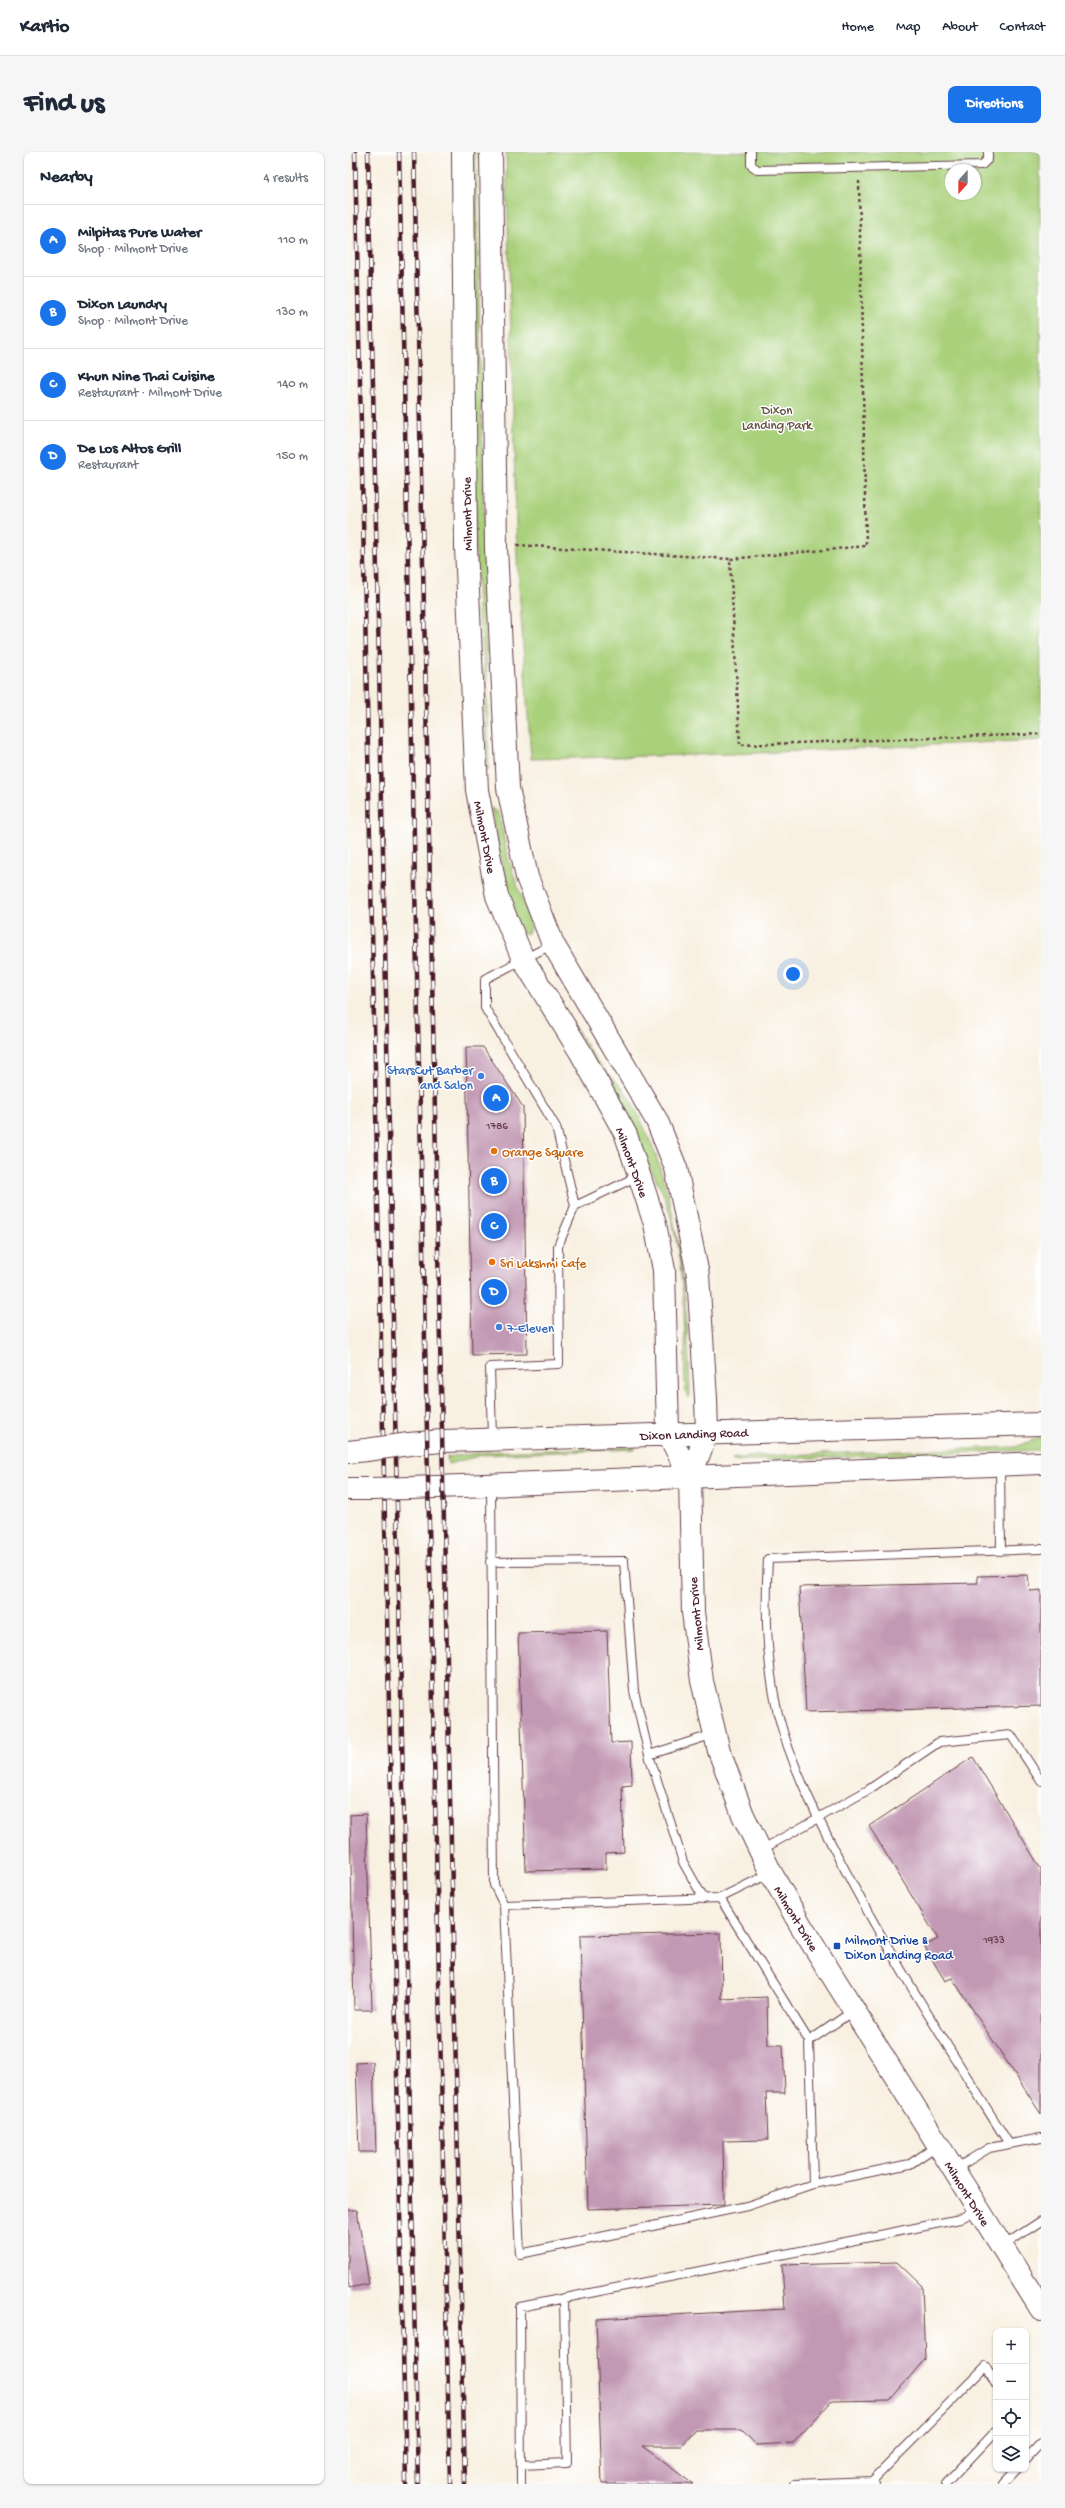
<!DOCTYPE html>
<html lang="en">
<head>
<meta charset="utf-8">
<style>
  body { margin:0; font-family:"Gochi Hand",sans-serif; background:#f6f6f7; color:#1f2937 }
  .controls { position:absolute; right:12px; bottom:12px; display:grid; overflow:hidden; border-radius:8px; box-shadow:0 1px 3px #0004 }
  .controls button { width:36px; height:36px; display:grid; place-items:center; padding:0; border:0; border-bottom:1px solid #e0e1e3; background:#fff; color:#1f2937; font:20px sans-serif }
  .compass { position:absolute; left:597px; top:12px; width:36px; height:36px; border-radius:50%; background:#fff; box-shadow:0 1px 3px #0004; rotate:201deg }
  .you { position:absolute; left:445px; top:822px; width:14px; height:14px; margin:-10px; border:3px solid #fff; border-radius:50%; background:#1a73e8; box-shadow:0 0 0 6px #1a73e833 }
  .badge { display:grid; place-items:center; width:26px; height:26px; border-radius:50%; background:#1a73e8; color:#fff; font-size:13px; font-weight:700 }
  .pin { position:absolute; translate:-50% -50%; border:2px solid #fff; box-shadow:0 1px 4px #0006 }
  .list { margin:0; padding:0; list-style:none }
  h2 { display:flex; justify-content:space-between; align-items:center; height:52px; margin:0; padding:0 16px; font-size:17px }
  h2 small { font-size:13px; font-weight:400; color:#747a83 }
  .list li { display:grid; grid-template-columns:26px 1fr auto; gap:12px; align-items:center; box-sizing:border-box; height:72px; padding:0 16px; border-top:1px solid #e0e1e3 }
  .list b { display:block; font-size:15px; white-space:nowrap }
  .list p { margin:0; font-size:13px; white-space:nowrap; color:#747a83 }
  .list em { font-size:13px; font-style:normal; color:#747a83 }
  .icon { flex:none; width:22px; height:22px; fill:none; stroke:currentColor; stroke-width:2; stroke-linecap:round; stroke-linejoin:round }
  .map { position:relative; flex:none; width:693px; height:2332px; overflow:hidden; border-radius:8px }
  header { display:flex; align-items:center; gap:24px; box-sizing:border-box; height:56px; padding:0 20px; background:#fff; border-bottom:1px solid #e0e1e3 }
  header strong { font-size:19px }
  nav { display:flex; gap:22px; margin-inline-start:auto; font-size:14px }
  .intro { display:flex; align-items:center; justify-content:space-between; box-sizing:border-box; height:96px; padding:0 24px }
  h1 { margin:0; font-size:28px }
  .button { padding:10px 18px; border-radius:8px; background:#1a73e8; color:#fff; font-size:14px; font-weight:700 }
  main { display:flex; gap:24px; padding:0 24px }
  aside { flex:1; background:#fff; border-radius:8px; box-shadow:0 1px 3px #0004 }
  .map>svg:first-child { display:block }
</style>
</head>
<body>
<header>
<strong>Kartio</strong>
<nav><a>Home</a><a>Map</a><a>About</a><a>Contact</a></nav>
</header>
<div class="intro"><h1>Find us</h1><a class="button">Directions</a></div>
<main>
<aside>
<h2>Nearby<small>4 results</small></h2>
<ul class="list">
<li><span class="badge">A</span><div><b>Milpitas Pure Water</b><p>Shop · Milmont Drive</p></div><em>110 m</em></li>
<li><span class="badge">B</span><div><b>Dixon Laundry</b><p>Shop · Milmont Drive</p></div><em>130 m</em></li>
<li><span class="badge">C</span><div><b>Khun Nine Thai Cuisine</b><p>Restaurant · Milmont Drive</p></div><em>140 m</em></li>
<li><span class="badge">D</span><div><b>De Los Altos Grill</b><p>Restaurant</p></div><em>150 m</em></li>
</ul>
</aside>
<div class="map">
<svg width="693" height="2332" viewBox="0 0 693 2332">
  <rect width="100%" height="100%" fill="#fff"/>
  <filter id="ink" filterUnits="userSpaceOnUse"><feTurbulence type="fractalNoise" baseFrequency=".025" numOctaves="2"/><feDisplacementMap in="SourceGraphic" scale="8" xChannelSelector="R" yChannelSelector="G"/><feConvolveMatrix kernelMatrix="1 2 1 2 8 2 1 2 1" color-interpolation-filters="sRGB"/></filter>
  <filter id="wash" filterUnits="userSpaceOnUse"><feTurbulence type="fractalNoise" baseFrequency=".012" numOctaves="4" result="noise"/><feDisplacementMap in="SourceGraphic" scale="16" xChannelSelector="R" yChannelSelector="G"/><feGaussianBlur stdDeviation="0.9" result="paint"/><feColorMatrix in="noise" values="0 0 0 0 0 0 0 0 0 0 0 0 0 0 0 0 0 1.4 0 .05"/><feComposite in="paint" operator="in"/></filter>
  <g filter="url(#wash)">
    <rect width="100%" height="100%" fill="#f8f0e1"/>
    <!-- green -->
    <path fill="#a9d07a" stroke="#7a7852" fill-rule="evenodd" d="M114,0H128L141,619L139,617C134,566 140,513 130,463Z
      M158,0H692L693,588L386,602L183,607L169,406ZM603,18H627V42H603Z
      M143,656L151,661L160,706L183,773L180,782H174L160,749Z
      M223,868C234,885 245,906 259,921C267,929 275,935 281,945C333,1038 339,1140 342,1243L340,1246C335,1239 337,1200 337,1189C335,1132 332,1059 299,1012Z
      M693,1285V1298L385,1309L383,1307L407,1304L667,1295Z
      M286,1295L288,1297L135,1303L100,1312L99,1305L138,1300Z"/>
    <g id="blocks">
      <!-- building -->
      <path fill="#c299b4" d="M118,895H135L175,955L179,1202L124,1203Z
        M680,1423L682,1439L693,1438V1554L458,1560L451,1435L630,1431L629,1424Z
        M259,1479L263,1591L283,1590L284,1633L274,1634L276,1700L258,1701V1717L178,1719L170,1481Z
        M625,1605L693,1717V1962L604,1826L597,1829L576,1794L590,1787L521,1674Z
        M18,1662L24,1858H6L2,1663Z
        M373,1781L374,1847L419,1845L420,1893H435L437,1941H418L420,1988L375,1989L376,2053L240,2057L232,1784Z
        M25,1910L28,2000H11L8,1911Z
        M0,2058H9L21,2132L0,2136Z
        M549,2110L574,2134L577,2207L542,2248L484,2249L445,2291L408,2293L394,2278H348L333,2294H294L345,2332H254L248,2167L437,2157L434,2113Z"/>
    </g>
  </g>
  <g filter="url(#ink)">
    <use href="#blocks" fill-opacity="0" stroke="#643e46" stroke-width="1"/>
    <g fill="none" stroke-linecap="round" stroke-linejoin="round">
      <!-- lane casing -->
      <g stroke="#643e46" stroke-width="10">
        <path id="lane" d="M403,0V13L410,18L634,13L640,7V0
          M227,1054L290,1024
          M144,1286L142,1215L211,1212L210,1094L227,1054L208,975L137,856V827L205,792
          M652,1314L653,1399
          M143,1334L146,1733L156,1753
          M142,1410L276,1409L286,1539L301,1603L335,1710L356,1747
          M301,1603L366,1582
          M413,1698L520,1638L591,1590L663,1583L693,1629
          M372,1746L423,1721
          M505,1859L461,1889L465,2032L562,2012L590,1993
          M461,1889L372,1746L156,1753L172,2102L399,2054L465,2032
          M661,1992C604,1901 546,1811 496,1716C470,1667 444,1616 430,1562C418,1511 417,1458 420,1407L693,1397
          M607,2017L641,1996L693,1986
          M655,2094L693,2069
          M678,2307L693,2291
          M173,2313L219,2311L216,2146
          M524,2329L638,2214L648,2232
          M173,2332L172,2155L612,2067L629,2057
          M446,2332L524,2329L527,2332
          M598,2332L648,2279
          M655,2332L669,2317"/>
      </g>
      <!-- secondary casing -->
      <g stroke="#643e46" stroke-width="24">
        <path id="secondary" d="M115,0L118,395L129,638L149,744L175,807L233,901L278,983L307,1072L316,1118L320,1281L342,1325
          M143,0L148,396L160,636L179,725L205,792L309,969L328,1016L350,1123L358,1247L359,1281L342,1325L345,1460L354,1529L371,1599L395,1663L423,1721L452,1772L693,2157
          M61,1292L94,1289L693,1272
          M0,1300L18,1298
          M63,1336L693,1311
          M0,1337H23"/>
      </g>
      <!-- path -->
      <path stroke="#643e46" stroke-width="2.5" stroke-dasharray="3 3" stroke-linecap="butt" d="M511,29L518,394L382,407L392,593L693,582
        M169,393L382,407"/>
      <!-- lane -->
      <use href="#lane" stroke="#fff" stroke-width="8"/>
      <!-- secondary -->
      <use href="#secondary" stroke="#fff" stroke-width="22"/>
      <!-- rail casing -->
      <g stroke="#4a1f2b" stroke-width="4.5">
        <path id="rail" d="M7,0L58,2332
          M20,0L70,2332
          M51,0L102,2332
          M66,0L117,2332"/>
      </g>
      <!-- rail -->
      <use href="#rail" stroke="#fff" stroke-width="3" stroke-dasharray="9" stroke-linecap="butt"/>
      <!-- secondary-bridge casing -->
      <g stroke="#643e46" stroke-width="24" stroke-linecap="butt">
        <path id="secondary-bridge" d="M18,1298L61,1292
          M23,1337L63,1336"/>
      </g>
      <!-- secondary-bridge -->
      <use href="#secondary-bridge" stroke="#fff" stroke-width="22"/>
    </g>
  </g>
  <!-- markers -->
  <g fill="#3f7fe0" stroke="#fff" stroke-width="1.5">
    <circle cx="133" cy="924" r="4"/>
    <circle cx="151" cy="1175" r="4"/>
  </g>
  <g fill="#e8710a" stroke="#fff" stroke-width="1.5">
    <circle cx="146" cy="999" r="4"/>
    <circle cx="144" cy="1110" r="4"/>
  </g>
  <rect fill="#1a4fb4" stroke="#fff" stroke-width="1.5" x="485" y="1790" width="8" height="8" rx="2"/>
  <g text-anchor="middle" stroke-width="3" stroke-linejoin="round" paint-order="stroke">
    <!-- number labels -->
    <g font-size="11" fill="#683e4d">
      <text x="149" y="977">1786</text>
      <text x="646" y="1791">1933</text>
    </g>
    <!-- park labels -->
    <g font-size="13" fill="#665443" stroke="#fff">
      <text x="429" y="262">Dixon<tspan x="429" dy="15">Landing Park</tspan></text>
    </g>
    <!-- street labels -->
    <g font-size="13" fill="#4a1f2b" stroke="#fff">
      <text transform="translate(118 362) rotate(-91)" y="5">Milmont Drive</text>
      <text transform="translate(138 685) rotate(79)" y="5">Milmont Drive</text>
      <text transform="translate(285 1010) rotate(70)" y="5">Milmont Drive</text>
      <text transform="translate(346 1281) rotate(-2)" y="5">Dixon Landing Road</text>
      <text transform="translate(347 1462) rotate(-95)" y="5">Milmont Drive</text>
      <text transform="translate(449 1766) rotate(59)" y="5">Milmont Drive</text>
      <text transform="translate(620 2041) rotate(58)" y="5">Milmont Drive</text>
    </g>
    <!-- shop labels -->
    <g font-size="13" fill="#366cbe" stroke="#fff" text-anchor="end">
      <text x="125" y="922">StarsCut Barber<tspan x="125" dy="15">and Salon</tspan></text>
      <text x="159" y="1180" text-anchor="start">7-Eleven</text>
    </g>
    <!-- food labels -->
    <g font-size="13" fill="#c56008" stroke="#fff" text-anchor="start">
      <text x="154" y="1004">Orange Square</text>
      <text x="152" y="1115">Sri Lakshmi Cafe</text>
    </g>
    <!-- transit labels -->
    <g font-size="13" fill="#164399" stroke="#fff" text-anchor="start">
      <text x="497" y="1792">Milmont Drive &amp;<tspan x="497" dy="15">Dixon Landing Road</tspan></text>
    </g>
  </g>
</svg>
<div class="controls">
<button>+</button>
<button>−</button>
<button><svg class="icon" aria-label="locate" viewBox="0 0 24 24"><circle cx="12" cy="12" r="6"/><path d="M12 2v4M12 18v4M2 12h4M18 12h4"/></svg></button>
<button><svg class="icon" aria-label="layers" viewBox="0 0 24 24"><path d="M12 4l9 5-9 5-9-5zM3 14l9 5 9-5"/></svg></button>
</div>
<svg class="compass" viewBox="-18 -18 36 36"><path d="M0-13l5 13h-10z" fill="#e53935"/><path d="M0 13l5-13h-10z" fill="#747a83"/></svg>
<div class="you"></div>
<div class="pin badge" style="left:148px;top:946px">A</div>
<div class="pin badge" style="left:146px;top:1029px">B</div>
<div class="pin badge" style="left:146px;top:1074px">C</div>
<div class="pin badge" style="left:146px;top:1140px">D</div>
</div>
</main>
</body>
</html>
